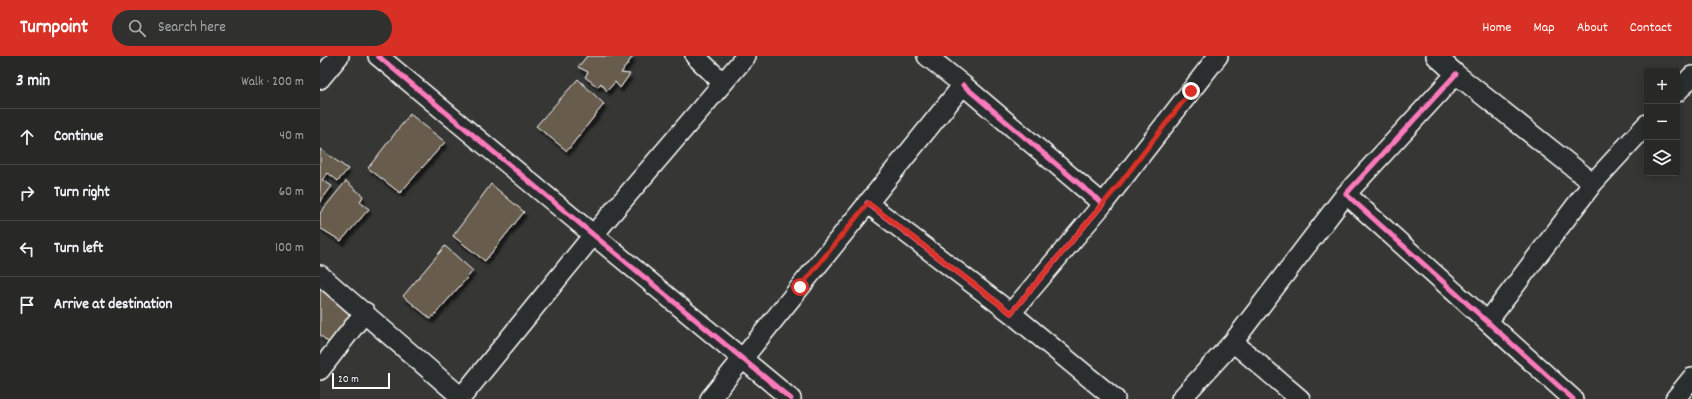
<!DOCTYPE html>
<html lang="en">
<head>
<meta charset="utf-8">
<style>
  body { margin:0; font-family:Dekko,sans-serif; background:#30302f; color:#f1f3f6 }
  .controls { position:absolute; right:12px; top:12px; display:grid; overflow:hidden; border-radius:4px; box-shadow:0 2px 10px #0003 }
  .controls button { width:36px; height:36px; display:grid; place-items:center; padding:0; border:0; border-bottom:1px solid #444; background:#282827; color:#f1f3f6; font:20px sans-serif }
  .scale { position:absolute; left:12px; bottom:10px; width:58px; box-sizing:border-box; padding-left:4px; border:2px solid #fff; border-top:0; font-size:11px; line-height:14px; white-space:nowrap; color:#fff; -webkit-text-stroke:3px #2a2d2e; paint-order:stroke }
  .stop { position:absolute; width:12px; height:12px; margin:-9px; border:3px solid #d93025; border-radius:50%; background:#fff }
  .stop.end { background:#d93025; border-color:#fff; box-shadow:0 1px 4px #0008 }
  .list { margin:0; padding:0; list-style:none }
  h2 { display:flex; justify-content:space-between; align-items:center; height:52px; margin:0; padding:0 16px; font-size:17px }
  h2 small { font-size:13px; font-weight:400; color:#a5a6a7 }
  .list li { display:grid; grid-template-columns:26px 1fr auto; gap:12px; align-items:center; box-sizing:border-box; height:56px; padding:0 16px; border-top:1px solid #444 }
  .list b { display:block; font-size:15px; white-space:nowrap }
  .list em { font-size:13px; font-style:normal; color:#a5a6a7 }
  .icon { flex:none; width:22px; height:22px; fill:none; stroke:currentColor; stroke-width:2; stroke-linecap:round; stroke-linejoin:round }
  .map { position:relative; flex:none; width:1372px; height:343px; overflow:hidden }
  header { display:flex; align-items:center; gap:24px; box-sizing:border-box; height:56px; padding:0 20px; background:#d93025; color:#fff }
  header strong { font-size:19px }
  nav { display:flex; gap:22px; margin-inline-start:auto; font-size:14px }
  .search { width:280px; height:36px; background:#30302f; display:flex; align-items:center; gap:10px; box-sizing:border-box; padding:0 14px; border-radius:22px; color:#a5a6a7; font-size:15px }
  main { display:flex }
  aside { flex:1; background:#282827 }
  .map>svg:first-child { display:block }
</style>
</head>
<body>
<header>
<strong>Turnpoint</strong>
<div class="search"><svg class="icon" aria-label="search" viewBox="0 0 24 24"><circle cx="10" cy="10" r="6"/><path d="M15 15l6 6"/></svg>Search here</div>
<nav><a>Home</a><a>Map</a><a>About</a><a>Contact</a></nav>
</header>
<main>
<aside>
<h2>3 min<small>Walk · 200 m</small></h2>
<ul class="list">
<li><svg class="icon" aria-label="ahead" viewBox="0 0 24 24"><path d="M12 20V5M6 11l6-6 6 6"/></svg><div><b>Continue</b></div><em>40 m</em></li>
<li><svg class="icon" aria-label="right" viewBox="0 0 24 24"><path d="M7 20v-9h11M14 6l5 5-5 5"/></svg><div><b>Turn right</b></div><em>60 m</em></li>
<li><svg class="icon" aria-label="left" viewBox="0 0 24 24"><path d="M17 20v-9H6M10 6l-5 5 5 5"/></svg><div><b>Turn left</b></div><em>100 m</em></li>
<li><svg class="icon" aria-label="arrive" viewBox="0 0 24 24"><path d="M6 21V4h12l-3 4 3 4H6"/></svg><div><b>Arrive at destination</b></div></li>
</ul>
</aside>
<div class="map">
<svg width="1372" height="343" viewBox="0 0 1372 343">
  <defs>
    <filter id="shadow"><feDropShadow dx="2.5" dy="4.5" stdDeviation="1" flood-color="#0009"/></filter>
  </defs>
  <rect width="100%" height="100%" fill="#363634"/>
  <filter id="ink" filterUnits="userSpaceOnUse"><feTurbulence type="fractalNoise" baseFrequency=".025" numOctaves="2"/><feDisplacementMap in="SourceGraphic" scale="8" xChannelSelector="R" yChannelSelector="G"/><feConvolveMatrix kernelMatrix="1 2 1 2 8 2 1 2 1" color-interpolation-filters="sRGB"/></filter>
  <g filter="url(#ink)">
    <!-- building -->
    <path fill="#675b4e" stroke="#fff" filter="url(#shadow)" d="M267,0H313L301,17L310,18L300,32L295,26L287,35L281,27L278,31L265,21L268,16L258,11Z
      M258,23L284,48L247,95L216,70Z
      M90,58L125,86L80,137L48,112Z
      M0,93L28,113L18,125L8,117L2,124L12,130L0,146Z
      M26,125L43,140L40,146L49,153L21,185L0,172V157Z
      M171,128L204,156L165,205L133,180Z
      M125,190L153,215L111,263L83,240Z
      M0,233L37,262L14,291L0,279Z"/>
    <g fill="none" stroke-linecap="round" stroke-linejoin="round">
      <!-- minor casing -->
      <g stroke="#fff" stroke-width="22">
        <path id="minor" d="M58,0L471,343
          M375,0L403,27
          M1116,0L1136,18L1273,127
          M1136,18L1026,138L1253,343
          M0,23L19,0
          M1357,36L1372,20
          M547,147L691,257L783,148L643,29
          M783,148L898,0
          M0,219L141,341
          M691,257L795,343
          M1168,265L1273,127L1327,68
          M913,286L980,343
          M0,314L45,256
          M140,343L274,178L426,0
          M390,343L643,29L607,0
          M861,343L913,286L1026,138
          M1355,343L1372,322"/>
      </g>
      <!-- minor -->
      <use href="#minor" stroke="#2a2d2e" stroke-width="19"/>
      <!-- cycleway casing -->
      <g stroke="#2a2d2e" stroke-width="8">
        <path id="cycleway" d="M58,0L471,343
          M1136,18L1026,138L1253,343
          M547,147L691,257L783,148L643,29"/>
      </g>
      <!-- cycleway -->
      <use href="#cycleway" stroke="#fd7abc" stroke-width="5"/>
    </g>
  </g>
  <g fill="none" stroke-linecap="round" stroke-linejoin="round" filter="url(#ink)">
    <!-- route -->
    <path stroke="#d93025" stroke-width="5" d="M480,231L548,147L691,257L798,130L871,35"/>
  </g>
</svg>
<div class="controls">
<button>+</button>
<button>−</button>
<button><svg class="icon" aria-label="layers" viewBox="0 0 24 24"><path d="M12 4l9 5-9 5-9-5zM3 14l9 5 9-5"/></svg></button>
</div>
<div class="scale">20 m</div>
<div class="stop" style="left:480px;top:231px"></div>
<div class="stop end" style="left:871px;top:35px"></div>
</div>
</main>
</body>
</html>
